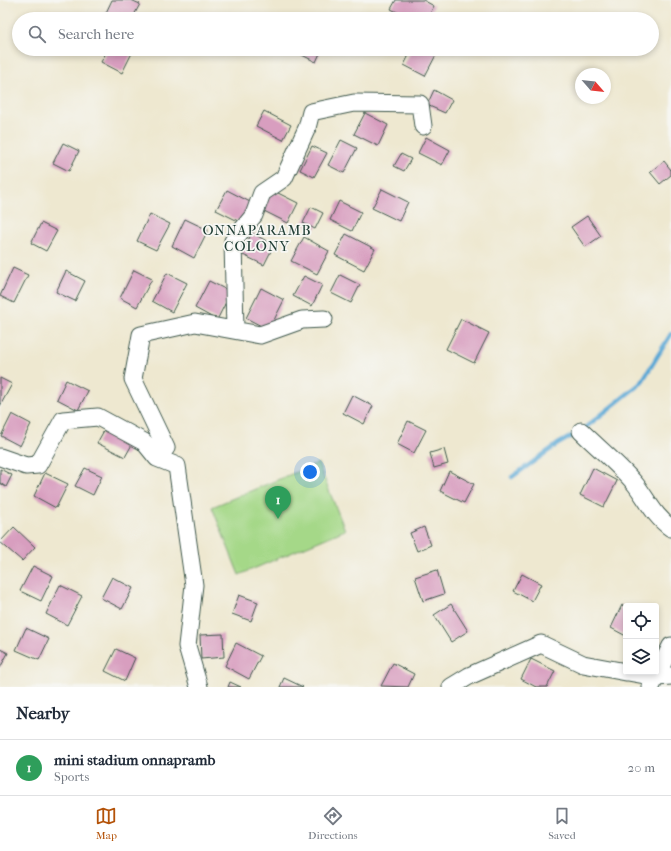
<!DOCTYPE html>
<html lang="en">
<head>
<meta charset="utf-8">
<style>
  body { margin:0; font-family:"IM FELL French Canon",serif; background:#f6f6f7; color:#1f2937 }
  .controls { position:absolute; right:12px; bottom:12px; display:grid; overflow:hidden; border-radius:4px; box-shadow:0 2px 6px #0003 }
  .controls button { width:36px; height:36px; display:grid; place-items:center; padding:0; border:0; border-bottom:1px solid #e0e1e3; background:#fff; color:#1f2937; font:20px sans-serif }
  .compass { position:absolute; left:575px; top:68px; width:36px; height:36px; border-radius:50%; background:#fff; box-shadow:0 2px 6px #0003; rotate:118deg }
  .you { position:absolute; left:310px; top:472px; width:14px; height:14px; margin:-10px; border:3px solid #fff; border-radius:50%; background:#1a73e8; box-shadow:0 0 0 6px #1a73e833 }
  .badge { display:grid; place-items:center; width:26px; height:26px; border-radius:50%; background:#b45309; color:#fff; font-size:13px; font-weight:700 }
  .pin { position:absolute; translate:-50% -33px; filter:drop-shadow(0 1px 2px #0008) }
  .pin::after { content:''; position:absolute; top:21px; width:14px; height:12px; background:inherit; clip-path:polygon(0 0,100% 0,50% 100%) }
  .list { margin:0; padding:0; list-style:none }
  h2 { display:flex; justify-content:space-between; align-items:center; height:52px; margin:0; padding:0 16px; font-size:17px }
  h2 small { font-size:13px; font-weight:400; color:#747a83 }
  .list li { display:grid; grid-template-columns:26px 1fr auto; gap:12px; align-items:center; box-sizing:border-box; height:56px; padding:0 16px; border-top:1px solid #e0e1e3 }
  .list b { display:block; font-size:15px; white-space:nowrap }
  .list p { margin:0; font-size:13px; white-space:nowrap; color:#747a83 }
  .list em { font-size:13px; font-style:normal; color:#747a83 }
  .icon { flex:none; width:22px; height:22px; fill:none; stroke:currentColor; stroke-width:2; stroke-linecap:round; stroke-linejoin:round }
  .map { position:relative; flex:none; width:671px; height:687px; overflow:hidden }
  .search { position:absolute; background:#fff; box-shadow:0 2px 6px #0003; left:12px; right:12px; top:12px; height:44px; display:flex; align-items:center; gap:10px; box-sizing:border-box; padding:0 14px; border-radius:22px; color:#747a83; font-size:15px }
  .sheet { height:108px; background:#fff }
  nav { display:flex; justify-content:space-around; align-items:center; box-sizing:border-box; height:56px; border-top:1px solid #e0e1e3; background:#fff; font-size:11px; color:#747a83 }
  nav a { display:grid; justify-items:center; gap:2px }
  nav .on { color:#b45309 }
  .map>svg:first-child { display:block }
</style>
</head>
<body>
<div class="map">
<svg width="671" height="687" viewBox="0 0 671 687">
  <rect width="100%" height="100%" fill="#f6f6f2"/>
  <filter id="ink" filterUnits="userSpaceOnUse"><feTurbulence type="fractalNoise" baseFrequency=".025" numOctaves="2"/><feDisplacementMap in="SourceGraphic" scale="8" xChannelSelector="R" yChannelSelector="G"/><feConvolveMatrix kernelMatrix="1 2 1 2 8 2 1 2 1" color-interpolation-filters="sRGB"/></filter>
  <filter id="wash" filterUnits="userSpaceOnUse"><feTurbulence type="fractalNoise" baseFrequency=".012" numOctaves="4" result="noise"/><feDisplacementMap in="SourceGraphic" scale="16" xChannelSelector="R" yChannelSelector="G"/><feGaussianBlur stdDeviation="0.9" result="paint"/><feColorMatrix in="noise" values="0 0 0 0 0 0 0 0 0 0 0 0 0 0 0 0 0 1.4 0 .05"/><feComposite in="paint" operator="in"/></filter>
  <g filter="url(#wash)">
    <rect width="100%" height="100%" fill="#eee8d0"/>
    <!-- green -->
    <path fill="#a5d888" stroke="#628a5e" d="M318,463L345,530L239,575L212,507Z"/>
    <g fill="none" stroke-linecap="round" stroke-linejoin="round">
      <!-- stream -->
      <path stroke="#5ca9d5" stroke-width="4.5" d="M512,477L558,444L581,431L641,383L671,334"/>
    </g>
    <g id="blocks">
      <!-- building -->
      <path fill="#d89ebf" d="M112,0H131L140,4L132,19H103Z
        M396,0H423L434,6L427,19H411L391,9Z
        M108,49H125L132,53L122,73L101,62Z
        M300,49H322L316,62L298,53Z
        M412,49H429L437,53L425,76L404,65Z
        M434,90L452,100L445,113L427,105Z
        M264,111L291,125L283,140L256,126Z
        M365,113L388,125L378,146L354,134Z
        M426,137L450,150L442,165L418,153Z
        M341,140L357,148L344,173L328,165Z
        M63,143L79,151L69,171L53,163Z
        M312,146L327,153L314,177L300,170Z
        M401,154L411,159L404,171L394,166Z
        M664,161L671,170V175L660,184L650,172Z
        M382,189L408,202L399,221L372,208Z
        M227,190L252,203L242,223L216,210Z
        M272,190L298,203L288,223L262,210Z
        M339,201L361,212L352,231L330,220Z
        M311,207L323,213L315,229L303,223Z
        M150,214L170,224L156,250L137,241Z
        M587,216L601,236L585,247L571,227Z
        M185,219L208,230L194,258L172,246Z
        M41,223L57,231L46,251L31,243Z
        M252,233L274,245L264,265L241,254Z
        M346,234L375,249L364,270L335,255Z
        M304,237L329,251L317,274L291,261Z
        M13,268L28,275L14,303L0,296Z
        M134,270L152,279L137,307L120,298Z
        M66,271L85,281L75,301L56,292Z
        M167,273L187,283L172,312L152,301Z
        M340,275L360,285L351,303L331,293Z
        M304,276L322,285L312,306L293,296Z
        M209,281L231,292L217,320L195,308Z
        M261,288L284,300L269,330L246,318Z
        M461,319L489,333L474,363L446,349Z
        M0,378L12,384L0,406Z
        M66,380L88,391L78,410L57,399Z
        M352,395L373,406L364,424L343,413Z
        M12,414L31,424L20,446L1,436Z
        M408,421L426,430L414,453L397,444Z
        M106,427L134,441L125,457L97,443Z
        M444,449L448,464L434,468L430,453Z
        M85,468L102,476L93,495L75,486Z
        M593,468L617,481L604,507L580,495Z
        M0,469L12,475L6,487L0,483Z
        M449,471L474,484L464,503L440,491Z
        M45,473L68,484L56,508L34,496Z
        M14,527L35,547L22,561L0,542Z
        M424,527L431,545L417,551L410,533Z
        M33,566L53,576L41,601L20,591Z
        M437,570L444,594L423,601L415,577Z
        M522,574L541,584L532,601L513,591Z
        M112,577L133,588L122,609L101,598Z
        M60,585L82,596L67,625L46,614Z
        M239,595L258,602L251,621L232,614Z
        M451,604L468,631L451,642L434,615Z
        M622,605L626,607V636L611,628Z
        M26,628L49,639L39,660L16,650Z
        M223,634L224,657L201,659L200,635Z
        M236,643L261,656L249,679L225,666Z
        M0,649L8,653L0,668Z
        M116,649L135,658L125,681L105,671Z
        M531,659L555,671L547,687H536L521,679Z
        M393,663L414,674L408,687L381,686Z
        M284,678L303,687H280Z
        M230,682L241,687H228Z"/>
    </g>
  </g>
  <g filter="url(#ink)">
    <use href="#blocks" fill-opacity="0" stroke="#3e574b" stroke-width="1"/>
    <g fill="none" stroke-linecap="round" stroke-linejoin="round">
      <!-- minor casing -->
      <g stroke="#3e574b" stroke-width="19">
        <path id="minor" d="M235,330L233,241L254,215L262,193L284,178L307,128L311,112L354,103L420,104L423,126
          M581,431C597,447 623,468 636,485C648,501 655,517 671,528
          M0,457L26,466L38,465L63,420L98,417L144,442L157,458L177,466L194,585L187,646L199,687
          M157,458L166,448L133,379L141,335L195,323L260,335L302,320L324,319
          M628,672L656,677L671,676
          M451,687L469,676L541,644L583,664L626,672
          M651,687L671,646"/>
      </g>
      <!-- minor -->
      <use href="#minor" stroke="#fff" stroke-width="17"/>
    </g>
  </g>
  <g text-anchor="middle" stroke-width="3.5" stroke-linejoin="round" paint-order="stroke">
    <!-- neighbourhood labels -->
    <g font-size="14" letter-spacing="1" fill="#1f3d34" stroke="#f6f6f2">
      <text x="257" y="235">ONNAPARAMB<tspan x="257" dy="16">COLONY</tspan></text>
    </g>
  </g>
</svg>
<div class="controls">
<button><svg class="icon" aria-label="locate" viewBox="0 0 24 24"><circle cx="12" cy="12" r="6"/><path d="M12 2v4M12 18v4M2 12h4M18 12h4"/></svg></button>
<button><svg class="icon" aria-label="layers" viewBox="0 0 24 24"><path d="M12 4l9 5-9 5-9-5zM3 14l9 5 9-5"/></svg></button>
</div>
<svg class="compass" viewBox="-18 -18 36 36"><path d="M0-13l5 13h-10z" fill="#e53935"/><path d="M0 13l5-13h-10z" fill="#747a83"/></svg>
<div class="you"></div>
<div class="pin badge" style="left:278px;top:519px;background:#2e9e5b">1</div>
<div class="search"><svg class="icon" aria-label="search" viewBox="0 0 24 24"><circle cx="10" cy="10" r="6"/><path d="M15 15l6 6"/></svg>Search here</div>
</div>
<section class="sheet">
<h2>Nearby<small></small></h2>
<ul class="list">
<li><span class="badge" style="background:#2e9e5b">1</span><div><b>mini stadium onnapramb</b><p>Sports</p></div><em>20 m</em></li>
</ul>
</section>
<nav>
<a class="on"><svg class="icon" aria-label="map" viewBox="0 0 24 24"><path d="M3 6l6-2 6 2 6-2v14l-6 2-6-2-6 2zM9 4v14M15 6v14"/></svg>Map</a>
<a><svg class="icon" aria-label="directions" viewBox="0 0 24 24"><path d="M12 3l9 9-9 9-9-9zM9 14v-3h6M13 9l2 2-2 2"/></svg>Directions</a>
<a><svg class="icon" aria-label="saved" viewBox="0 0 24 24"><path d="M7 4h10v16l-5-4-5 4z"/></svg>Saved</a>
</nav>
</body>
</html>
